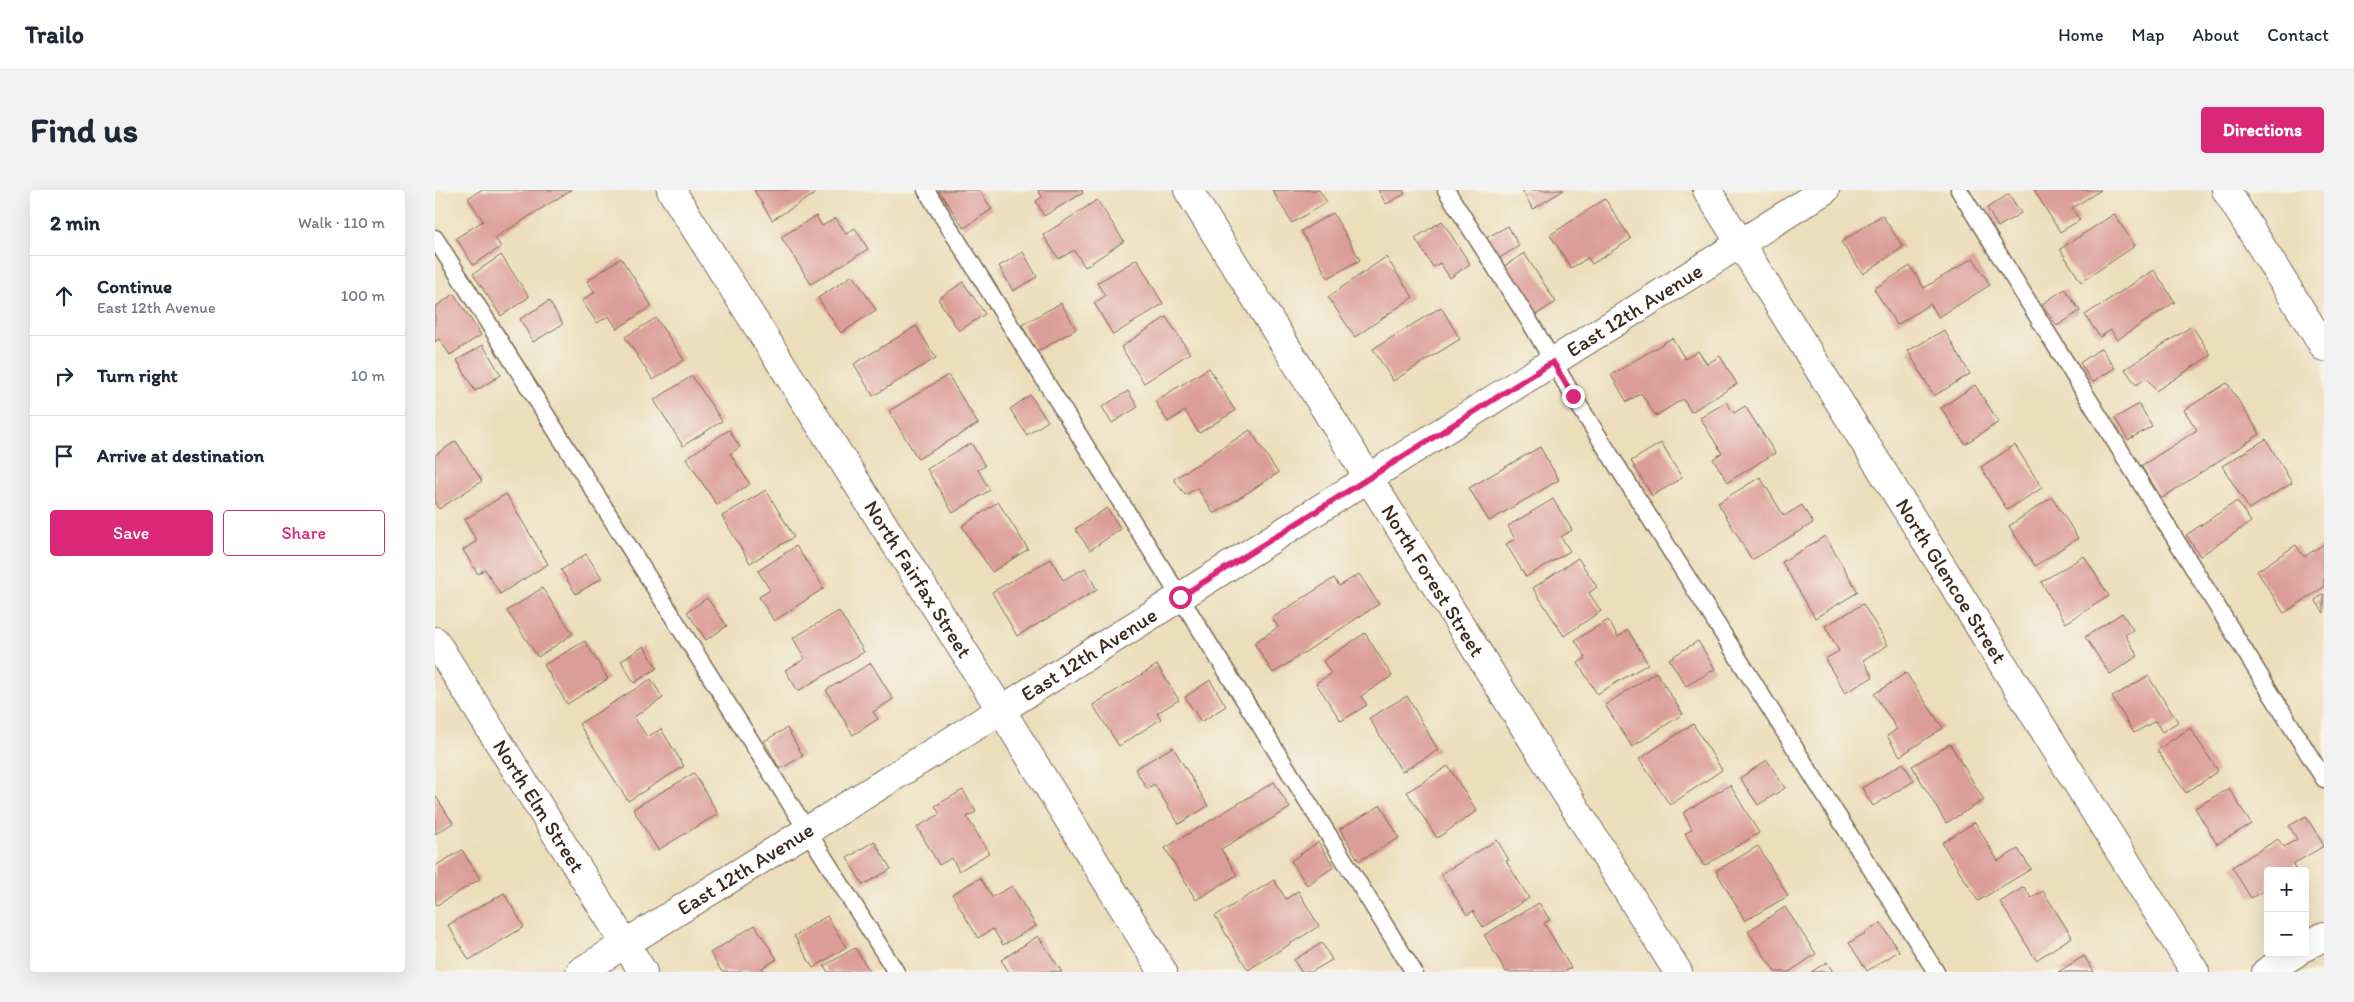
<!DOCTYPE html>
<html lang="en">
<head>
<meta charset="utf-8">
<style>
  body { margin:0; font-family:Itim,sans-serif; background:#f2f2f3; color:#1f2937 }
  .controls { position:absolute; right:15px; bottom:15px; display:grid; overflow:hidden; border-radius:5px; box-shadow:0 5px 20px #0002 }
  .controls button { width:45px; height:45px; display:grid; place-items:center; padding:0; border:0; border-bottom:1px solid #e0e1e3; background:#fff; color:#1f2937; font:25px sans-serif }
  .stop { position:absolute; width:15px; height:15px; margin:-11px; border:4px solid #db2777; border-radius:50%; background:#fff }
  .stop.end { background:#db2777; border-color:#fff; box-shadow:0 1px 5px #0008 }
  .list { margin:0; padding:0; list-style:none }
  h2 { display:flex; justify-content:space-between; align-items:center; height:65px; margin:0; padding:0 20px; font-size:21px }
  h2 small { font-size:16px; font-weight:400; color:#747a83 }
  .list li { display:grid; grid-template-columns:32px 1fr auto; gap:15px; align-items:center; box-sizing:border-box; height:80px; padding:0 20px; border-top:1px solid #e0e1e3 }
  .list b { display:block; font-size:19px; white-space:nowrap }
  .list p { margin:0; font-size:16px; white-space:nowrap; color:#747a83 }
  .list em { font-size:16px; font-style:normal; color:#747a83 }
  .actions { display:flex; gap:10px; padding:15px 20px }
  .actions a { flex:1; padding:11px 0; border:1px solid #db2777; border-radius:5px; text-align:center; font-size:18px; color:#db2777 }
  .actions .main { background:#db2777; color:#fff }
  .icon { flex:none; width:28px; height:28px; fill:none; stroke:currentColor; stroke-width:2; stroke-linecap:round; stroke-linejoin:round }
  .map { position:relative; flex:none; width:1889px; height:782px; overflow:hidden; border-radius:5px }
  header { display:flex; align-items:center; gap:30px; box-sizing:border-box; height:70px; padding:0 25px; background:#fff; border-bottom:1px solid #e0e1e3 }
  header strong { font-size:24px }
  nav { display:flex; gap:28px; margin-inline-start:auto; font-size:18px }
  .intro { display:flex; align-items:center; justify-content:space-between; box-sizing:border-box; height:120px; padding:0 30px }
  h1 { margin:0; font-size:35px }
  .button { padding:12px 22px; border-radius:5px; background:#db2777; color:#fff; font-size:18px; font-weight:700 }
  main { display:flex; gap:30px; padding:0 30px }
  aside { flex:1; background:#fff; border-radius:5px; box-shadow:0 5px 20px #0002 }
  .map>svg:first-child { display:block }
</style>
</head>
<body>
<header>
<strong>Trailo</strong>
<nav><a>Home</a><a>Map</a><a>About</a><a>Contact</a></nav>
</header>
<div class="intro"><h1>Find us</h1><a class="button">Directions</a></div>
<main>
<aside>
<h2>2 min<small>Walk · 110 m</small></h2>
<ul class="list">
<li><svg class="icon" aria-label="ahead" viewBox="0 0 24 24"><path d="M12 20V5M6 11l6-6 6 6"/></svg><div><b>Continue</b><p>East 12th Avenue</p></div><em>100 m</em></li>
<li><svg class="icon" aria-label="right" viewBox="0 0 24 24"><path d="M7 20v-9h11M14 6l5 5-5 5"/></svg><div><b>Turn right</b></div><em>10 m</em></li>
<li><svg class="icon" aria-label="arrive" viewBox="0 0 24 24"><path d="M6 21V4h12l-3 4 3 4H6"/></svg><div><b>Arrive at destination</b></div></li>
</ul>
<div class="actions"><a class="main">Save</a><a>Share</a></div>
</aside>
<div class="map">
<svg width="1889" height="782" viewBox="0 0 1889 782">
  <rect width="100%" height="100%" fill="#f7f3e8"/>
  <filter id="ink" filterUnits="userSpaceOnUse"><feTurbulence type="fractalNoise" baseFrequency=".02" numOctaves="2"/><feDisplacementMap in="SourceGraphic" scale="10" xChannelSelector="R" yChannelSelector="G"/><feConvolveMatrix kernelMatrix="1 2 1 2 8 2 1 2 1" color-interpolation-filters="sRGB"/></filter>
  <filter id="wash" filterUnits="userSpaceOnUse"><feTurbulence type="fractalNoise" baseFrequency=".0096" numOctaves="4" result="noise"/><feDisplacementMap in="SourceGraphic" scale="20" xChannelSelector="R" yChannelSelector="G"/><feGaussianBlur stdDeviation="1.12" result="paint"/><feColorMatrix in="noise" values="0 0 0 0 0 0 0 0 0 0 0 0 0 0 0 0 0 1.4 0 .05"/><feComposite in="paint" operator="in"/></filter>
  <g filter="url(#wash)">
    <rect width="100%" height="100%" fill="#ecdebb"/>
    <g id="blocks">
      <!-- building -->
      <path fill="#db9d97" d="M46,0H136L60,48L66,57L38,75L21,48L48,31L33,8Z
        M319,0H378L380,4L337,30Z
        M503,0H544L557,19L529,38Z
        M603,0H647L648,3L609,26L601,11L607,7Z
        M837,0H884L892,12L857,33Z
        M943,0H968L970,4L951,14Z
        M1087,0H1129L1098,19Z
        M1599,0H1666L1637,18L1645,30L1625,42Z
        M1574,4L1586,23L1563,37L1552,18Z
        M1170,9L1196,49L1157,74L1153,68L1136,78L1115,45Z
        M662,10L689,51L650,77L639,60L624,69L608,45Z
        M898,23L925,70L893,88L866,41Z
        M1679,24L1700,56L1646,92L1625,59Z
        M1447,25L1468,57L1428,84L1406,52Z
        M381,26L387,36L401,28L411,44L420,38L433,59L376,94L346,47Z
        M1007,31L1035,74L1015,88L1005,73L998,77L980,48Z
        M1073,36L1084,56L1063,69L1051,48Z
        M588,62L602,87L578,101L564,76Z
        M1089,63L1121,112L1099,126L1068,77Z
        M66,65L94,107L66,126L38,84Z
        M951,67L978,107L920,147L893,107Z
        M186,68L217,116L182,139L174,126L162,133L147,111L160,102L152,91Z
        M1538,68L1555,95L1504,127L1495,114L1462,135L1439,99L1475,76L1489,98Z
        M702,69L728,114L678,145L659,113L670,106L662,93Z
        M1719,80L1740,112L1682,150L1676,140L1665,147L1650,125Z
        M418,85L441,120L406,143L383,108Z
        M528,92L550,124L524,141L503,109Z
        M1630,99L1645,121L1622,136L1607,114Z
        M19,104L46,145L15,165L4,149L0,152V117Z
        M114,111L128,134L98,152L85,129Z
        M626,113L641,139L602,162L587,135Z
        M1006,117L1025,149L958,191L938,159Z
        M731,127L755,163L709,193L686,157Z
        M221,128L249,170L218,190L190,147Z
        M481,136L501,168L438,206L419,174Z
        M1757,136L1776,165L1721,201L1712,188L1701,195L1690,179Z
        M1509,140L1535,184L1499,206L1473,161Z
        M1237,148L1250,169L1263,161L1272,174L1285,166L1302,194L1256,222L1248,209L1221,226L1206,203L1192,212L1176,185Z
        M48,155L66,185L40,201L22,170Z
        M1666,158L1680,178L1657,192L1645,173Z
        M774,178L800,221L764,243L750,221L733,232L720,211Z
        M513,185L543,234L483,269L454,221Z
        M257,186L287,231L248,256L219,210Z
        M1792,193L1825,244L1727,308L1706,276L1762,240L1749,220Z
        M1540,195L1564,232L1530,254L1506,218Z
        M693,201L703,217L677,233L667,217Z
        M595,205L613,231L592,245L575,219Z
        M1291,212L1299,223L1310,216L1340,263L1293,292L1278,269L1287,263L1265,228Z
        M1704,214L1717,236L1693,250L1680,228Z
        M294,240L305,257L295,264L315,294L282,315L251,268Z
        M815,240L843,283L779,324L762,298L750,305L739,289Z
        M1831,249L1857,293L1814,319L1787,276Z
        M21,251L47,291L4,319L0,314V265Z
        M536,253L550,276L543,280L555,300L518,323L492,279Z
        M1226,253L1247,288L1217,306L1196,271Z
        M1580,255L1607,298L1572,320L1546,277Z
        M1105,257L1124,290L1054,331L1034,298Z
        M1325,287L1349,326L1367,315L1378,333L1317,370L1283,313Z
        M331,300L359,347L315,373L287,326Z
        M71,304L113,374L65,404L50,379L43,384L28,360L42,351L29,330Z
        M1617,307L1643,348L1600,376L1574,336Z
        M1118,309L1137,340L1126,347L1135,361L1091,387L1071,354L1080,349L1073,336Z
        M1802,311L1816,332L1765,366L1751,345Z
        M563,312L593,359L557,382L527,336Z
        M672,318L686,339L655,360L640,339Z
        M1390,346L1423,402L1380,428L1347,372Z
        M1889,354V397L1849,423L1822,381L1861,355L1869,367Z
        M361,356L389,398L339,431L324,407L335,400L323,381Z
        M151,364L167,388L141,404L126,380Z
        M1649,366L1674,406L1631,433L1606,392Z
        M1143,368L1162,397L1154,403L1166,421L1129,446L1098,398Z
        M616,369L628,390L650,378L662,400L582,446L557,402Z
        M924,384L944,414L838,483L819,453L843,437L837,428L899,388L904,396Z
        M107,398L138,444L103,467L72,421Z
        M1889,404V423L1880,410Z
        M272,408L292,436L271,450L252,422Z
        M1428,414L1453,455L1428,470L1438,487L1410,503L1390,469L1404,461L1390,436Z
        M404,421L429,462L363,501L350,480L370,469L358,448Z
        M1687,423L1698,440L1690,445L1703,466L1675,484L1650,447Z
        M1173,430L1183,447L1193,440L1213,474L1162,504L1143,473L1151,468L1140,450Z
        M930,443L957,486L926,506L932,515L906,531L881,493L896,484L888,471Z
        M150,451L173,489L132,514L109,475Z
        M1263,451L1280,479L1251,496L1234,469Z
        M209,456L222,478L199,493L186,471Z
        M436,473L458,509L438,522L443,529L418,545L391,500Z
        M722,475L744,510L722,523L726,529L684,556L658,515Z
        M1221,482L1248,524L1197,557L1170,515Z
        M1471,483L1508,538L1465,566L1452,546L1462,539L1439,504Z
        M1713,486L1743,532L1727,542L1720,531L1699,543L1677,507Z
        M216,489L228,508L199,527L212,547L226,539L249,576L193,611L144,534Z
        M775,490L791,516L766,532L750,507Z
        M972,506L1003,560L967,582L934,528Z
        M1258,534L1287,580L1235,615L1204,569Z
        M352,538L368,566L345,579L329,551Z
        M1755,538L1783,581L1751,603L1722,560Z
        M1515,554L1549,610L1511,633L1477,576Z
        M738,557L773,616L744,634L719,594L712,599L700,579Z
        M1332,570L1350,598L1323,615L1305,588Z
        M1468,573L1479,591L1438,616L1427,598Z
        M1013,576L1042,621L1002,648L972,602Z
        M259,583L283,624L223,660L198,619Z
        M839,592L855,618L786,659L802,685L761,710L730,658Z
        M1295,595L1324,643L1269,676L1250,644L1257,639L1248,623Z
        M1794,598L1816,634L1782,654L1760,618Z
        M528,600L541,622L532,627L554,663L524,681L517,668L504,675L482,637L505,624L500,616Z
        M0,605L18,633L0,644Z
        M946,615L964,648L924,671L905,639Z
        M1871,626L1889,656L1858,674L1861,681H1833V698L1816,708L1797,677L1843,649L1849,657L1862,649L1854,636Z
        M1540,632L1563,671L1583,659L1596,679L1543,711L1507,653Z
        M1062,650L1074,670L1071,671L1094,708L1048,737L1038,721L1032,725L1006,684Z
        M439,651L456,679L428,695L412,668Z
        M883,652L899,677L872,695L856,671Z
        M1323,656L1353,706L1310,731L1281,681Z
        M27,660L45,689L2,715L0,712V676Z
        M545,688L557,707L577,696L601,736L568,755L558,739L543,748L517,704Z
        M839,690L851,709L863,701L884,736L813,780L780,726Z
        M1589,697L1596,708L1608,701L1637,747L1601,770L1565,712Z
        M69,703L89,737L34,770L13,735Z
        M1104,713L1115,730L1109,733L1136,778L1129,782H1071L1049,745Z
        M1350,717L1381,764L1354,782H1340L1313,741Z
        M392,726L411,757L378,778L359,746Z
        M1446,733L1464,761L1432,781L1414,753Z
        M320,735L342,769L327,778L330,782H287L275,763Z
        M603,746L627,782H574L566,770Z
        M887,753L897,770L876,782H866L859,770Z
        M420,758L435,782H393L389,776Z
        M1649,766L1659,782H1623Z
        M1392,772L1398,782H1376Z"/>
    </g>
  </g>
  <g filter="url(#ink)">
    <use href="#blocks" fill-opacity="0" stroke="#796955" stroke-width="1"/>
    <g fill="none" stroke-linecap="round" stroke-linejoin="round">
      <!-- service casing -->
      <g stroke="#796955" stroke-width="19">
        <path id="service" d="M491,0L979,782
          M1011,0L1098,137L1138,206L1501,782
          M1524,0L1889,589
          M0,48L461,782"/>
      </g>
      <!-- minor casing -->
      <g stroke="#796955" stroke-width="30">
        <g id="minor">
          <path id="s1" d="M236,0L566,520L728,782"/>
          <path id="s2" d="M753,0L1243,782"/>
          <path id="s3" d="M1272,0L1760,782"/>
          <path d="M1791,0L1889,157"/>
          <path id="s4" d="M0,451L208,782"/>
          <path d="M1870,757L1889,746"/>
          <path id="s5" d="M145,782L566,520L1390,0"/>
          <path d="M1831,782L1861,763"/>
        </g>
      </g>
      <!-- service -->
      <use href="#service" stroke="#fff" stroke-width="16"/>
      <!-- minor -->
      <use href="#minor" stroke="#fff" stroke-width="28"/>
    </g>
  </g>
  <g fill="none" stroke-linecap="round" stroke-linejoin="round" filter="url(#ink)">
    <!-- route -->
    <path stroke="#db2777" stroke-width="6" d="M745,407L1118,172L1138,206"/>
  </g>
  <g text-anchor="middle" stroke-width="4.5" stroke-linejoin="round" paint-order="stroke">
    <!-- street labels -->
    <g font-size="21" fill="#3b2a1e" stroke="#f7f3e8">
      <text dy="7" stroke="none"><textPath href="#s5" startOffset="1245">East 12th Avenue</textPath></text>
      <text dy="7" stroke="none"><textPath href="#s1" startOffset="461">North Fairfax Street</textPath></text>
      <text dy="7" stroke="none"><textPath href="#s3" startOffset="461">North Glencoe Street</textPath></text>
      <text dy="7" stroke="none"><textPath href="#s2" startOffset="461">North Forest Street</textPath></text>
      <text dy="7" stroke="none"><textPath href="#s5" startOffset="600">East 12th Avenue</textPath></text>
      <text dy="7" stroke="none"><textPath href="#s4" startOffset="195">North Elm Street</textPath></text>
      <text dy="7" stroke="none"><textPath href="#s5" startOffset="195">East 12th Avenue</textPath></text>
    </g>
  </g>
</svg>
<div class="controls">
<button>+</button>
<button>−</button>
</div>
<div class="stop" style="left:745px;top:407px"></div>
<div class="stop end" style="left:1138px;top:206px"></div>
</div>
</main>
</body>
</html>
